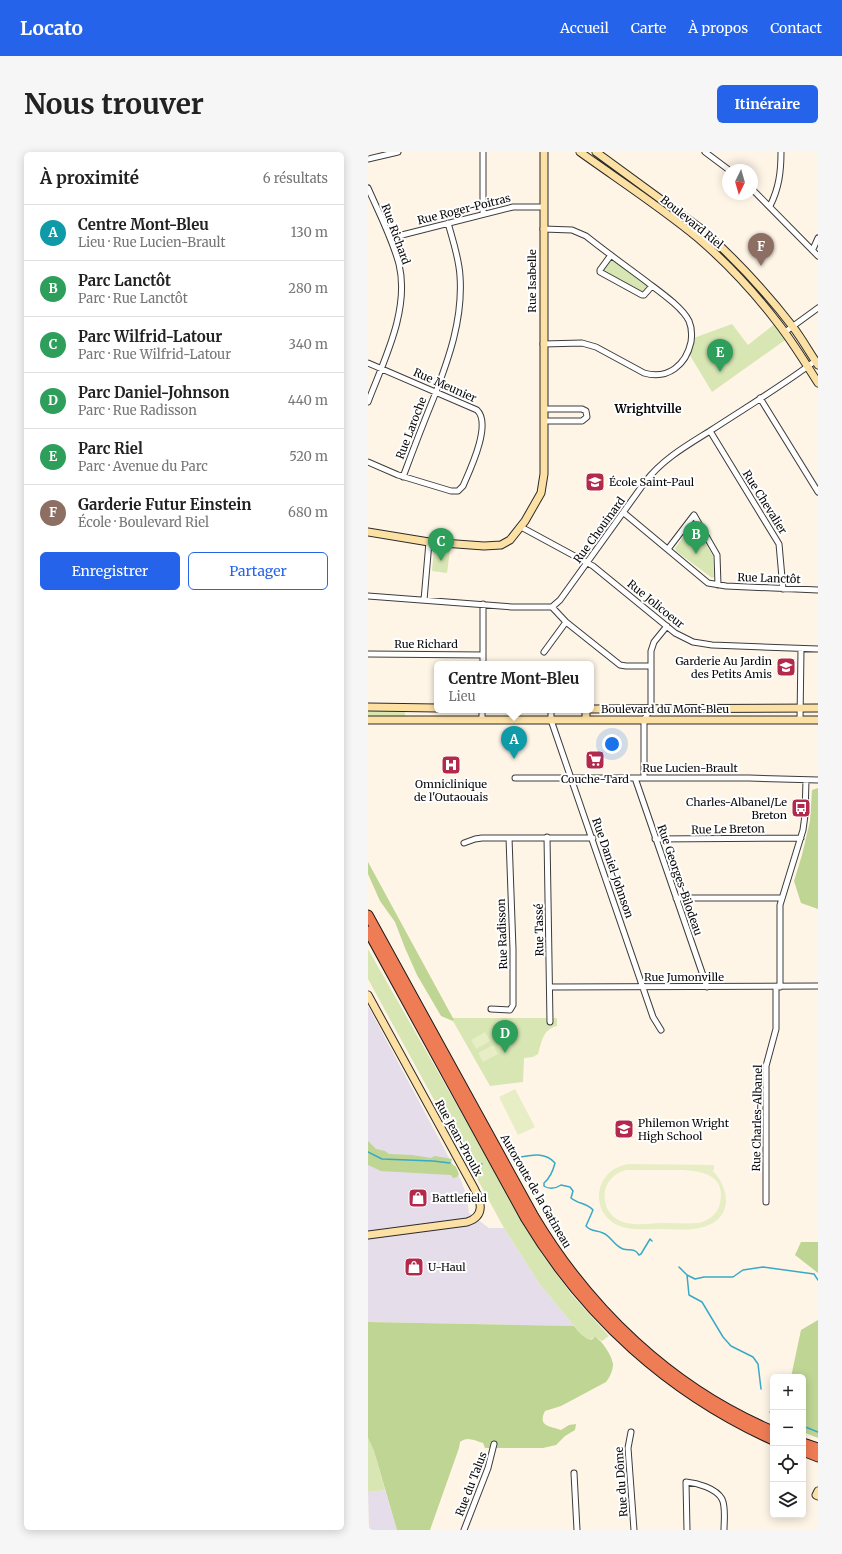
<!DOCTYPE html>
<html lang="fr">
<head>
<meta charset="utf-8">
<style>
  body { margin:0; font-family:Merriweather,serif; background:#f6f6f6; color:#222 }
  .controls { position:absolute; right:12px; bottom:12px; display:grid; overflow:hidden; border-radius:6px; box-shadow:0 2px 10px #0003 }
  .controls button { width:36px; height:36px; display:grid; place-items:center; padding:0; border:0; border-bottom:1px solid #e0e0e0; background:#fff; color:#222; font:20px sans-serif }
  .compass { position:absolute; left:354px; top:12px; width:36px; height:36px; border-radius:50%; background:#fff; box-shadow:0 2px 10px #0003; rotate:185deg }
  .you { position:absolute; left:244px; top:592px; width:14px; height:14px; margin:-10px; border:3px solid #fff; border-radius:50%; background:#1a73e8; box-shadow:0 0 0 6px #1a73e833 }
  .badge { display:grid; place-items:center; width:26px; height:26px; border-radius:50%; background:#2563eb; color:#fff; font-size:13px; font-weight:700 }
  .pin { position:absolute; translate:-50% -33px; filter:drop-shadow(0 1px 2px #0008) }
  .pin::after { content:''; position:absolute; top:21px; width:14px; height:12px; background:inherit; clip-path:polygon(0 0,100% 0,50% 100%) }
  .popup { position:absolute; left:66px; top:509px; width:160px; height:52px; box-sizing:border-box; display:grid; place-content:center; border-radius:6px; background:#fff; filter:drop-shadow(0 1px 3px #0005); font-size:13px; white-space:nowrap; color:#767676 }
  .popup b { font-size:15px; color:#222 }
  .popup::after { content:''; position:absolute; left:50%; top:100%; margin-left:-8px; border:8px solid transparent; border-top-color:#fff }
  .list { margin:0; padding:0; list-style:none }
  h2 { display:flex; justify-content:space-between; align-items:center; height:52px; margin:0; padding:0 16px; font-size:17px }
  h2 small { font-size:13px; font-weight:400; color:#767676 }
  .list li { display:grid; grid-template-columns:26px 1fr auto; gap:12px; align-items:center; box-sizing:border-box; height:56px; padding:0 16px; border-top:1px solid #e0e0e0 }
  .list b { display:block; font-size:15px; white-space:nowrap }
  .list p { margin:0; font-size:13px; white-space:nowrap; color:#767676 }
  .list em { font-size:13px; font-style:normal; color:#767676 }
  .actions { display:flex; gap:8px; padding:12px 16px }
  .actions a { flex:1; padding:9px 0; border:1px solid #2563eb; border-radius:6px; text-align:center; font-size:14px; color:#2563eb }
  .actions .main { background:#2563eb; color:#fff }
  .icon { flex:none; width:22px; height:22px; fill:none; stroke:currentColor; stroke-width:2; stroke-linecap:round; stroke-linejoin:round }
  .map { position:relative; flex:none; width:450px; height:1378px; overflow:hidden; border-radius:6px }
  header { display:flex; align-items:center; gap:24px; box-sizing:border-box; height:56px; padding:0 20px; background:#2563eb; color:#fff }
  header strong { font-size:19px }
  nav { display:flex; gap:22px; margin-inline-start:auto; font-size:14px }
  .intro { display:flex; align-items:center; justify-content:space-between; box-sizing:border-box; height:96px; padding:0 24px }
  h1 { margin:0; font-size:28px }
  .button { padding:10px 18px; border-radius:6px; background:#2563eb; color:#fff; font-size:14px; font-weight:700 }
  main { display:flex; gap:24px; padding:0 24px }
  aside { flex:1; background:#fff; border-radius:6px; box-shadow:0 2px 10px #0003 }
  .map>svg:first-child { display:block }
</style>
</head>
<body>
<header>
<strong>Locato</strong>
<nav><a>Accueil</a><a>Carte</a><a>À propos</a><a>Contact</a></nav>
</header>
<div class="intro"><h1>Nous trouver</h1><a class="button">Itinéraire</a></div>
<main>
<aside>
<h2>À proximité<small>6 résultats</small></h2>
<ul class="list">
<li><span class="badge" style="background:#0f9aa8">A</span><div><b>Centre Mont-Bleu</b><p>Lieu · Rue Lucien-Brault</p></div><em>130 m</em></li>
<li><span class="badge" style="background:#2e9e5b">B</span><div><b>Parc Lanctôt</b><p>Parc · Rue Lanctôt</p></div><em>280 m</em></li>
<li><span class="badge" style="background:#2e9e5b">C</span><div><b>Parc Wilfrid-Latour</b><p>Parc · Rue Wilfrid-Latour</p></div><em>340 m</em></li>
<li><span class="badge" style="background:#2e9e5b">D</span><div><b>Parc Daniel-Johnson</b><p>Parc · Rue Radisson</p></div><em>440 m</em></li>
<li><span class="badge" style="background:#2e9e5b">E</span><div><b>Parc Riel</b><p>Parc · Avenue du Parc</p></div><em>520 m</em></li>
<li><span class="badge" style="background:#8d6e63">F</span><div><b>Garderie Futur Einstein</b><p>École · Boulevard Riel</p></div><em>680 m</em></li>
</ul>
<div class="actions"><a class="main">Enregistrer</a><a>Partager</a></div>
</aside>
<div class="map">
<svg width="450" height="1378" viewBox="0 0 450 1378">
  <rect width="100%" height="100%" fill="#fef5e7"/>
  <!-- industrial -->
  <path fill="#e5dde9" d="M0,854L93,1028L98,1042L101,1061L121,1076H136L171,1131L206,1174L0,1170Z
    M17,1338L29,1378H1L0,1340Z"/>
  <!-- green -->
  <path fill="#d8e6b3" d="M243,103L284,134L276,143L232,120Z
    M409,170L420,186L344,240L320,200L323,187L364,172L380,193Z
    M324,373L328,375L345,404L346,425L344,426L308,399L307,396Z
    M66,397L82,398L79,421L64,419Z
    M0,559H37V565H0Z
    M0,797L173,1101L204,1143L241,1184L234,1189L229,1186H224L223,1188L215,1185L171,1131L136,1076L0,827Z
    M84,866H189V874C174,878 174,890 170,902L165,905L156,906L155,930L122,934L85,869L86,868Z
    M0,1286L6,1299L17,1338L0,1340Z"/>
  <!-- forest -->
  <path fill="#bed593" d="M450,636V757L433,751L426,729L434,703L442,669L444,638Z
    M0,710L86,868L85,869L73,864L49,823L37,796L27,770L12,749L0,722Z
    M0,989L8,997L17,999L21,1002L44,1003L63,1006L67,1004L84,1007L83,1011L88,1015L91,1022L89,1025L85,1026L83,1023L13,1019L0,1013Z
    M433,1090H450V1121L427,1103Z
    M450,1168V1286L435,1280V1225H423L433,1178Z
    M0,1170L206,1174C211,1180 215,1186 223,1188L227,1185C234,1188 244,1204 245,1212C245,1218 242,1225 238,1230L193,1254L177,1259C169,1275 183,1274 193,1278L201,1273L208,1272L207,1278L197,1284L188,1293L175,1296H117L115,1291C106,1288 99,1284 92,1290L91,1296L62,1378H29L6,1299L0,1286Z"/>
  <!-- pitch -->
  <path fill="#e7edc5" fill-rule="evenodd" d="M117,880L122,889L108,897L103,888Z
    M125,893L130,902L115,910L110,901Z
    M147,937L167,975L150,983L131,945Z
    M261,1012L346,1013V1018H344C363,1037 365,1067 335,1075C322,1079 306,1077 293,1077C271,1077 248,1081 235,1060C231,1053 230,1044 232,1036C236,1022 247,1014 261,1012ZM258,1018C271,1018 283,1018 296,1018C318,1018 360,1015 352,1051C350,1062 341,1068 331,1071C319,1072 307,1071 294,1071C276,1072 249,1077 239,1056C237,1051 236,1044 237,1038C240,1027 248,1021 258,1018Z"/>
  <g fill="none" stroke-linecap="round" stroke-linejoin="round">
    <!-- stream -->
    <path stroke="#38aac6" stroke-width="1.5" d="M0,1000L14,1007L65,1009L82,1011
      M144,1007C159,1004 176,998 187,1011C185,1019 182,1026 176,1031V1034C182,1038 187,1037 193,1033L202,1035L205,1039L203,1046C210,1052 219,1051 225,1058L218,1074C223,1080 228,1078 235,1081C243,1084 246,1094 255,1097C261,1099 266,1095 271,1103L273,1102L282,1087L284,1089
      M101,1011L114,1012
      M311,1115L319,1123L327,1127L336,1125H365L375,1118L395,1115L446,1122L450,1128
      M319,1123L321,1143L334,1150L355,1185L363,1194L385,1205L390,1212L393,1237
      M402,1260L405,1261
      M435,1274L450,1280"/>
    <!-- street casing -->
    <g stroke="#3c3c3c" stroke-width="7">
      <path id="street" d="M115,0V62
        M337,0L361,18
        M0,7L30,0
        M0,36C11,61 24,86 31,112C42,158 16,208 0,250
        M384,37L450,104
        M402,54C411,36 413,20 413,0
        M175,77L204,78L218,84C238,100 259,115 279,130C292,140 314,155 321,169C324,176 324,183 323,190C318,213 300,228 276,221L228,195L214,191L175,192
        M22,86L145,55H175
        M445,97L450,86
        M243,103L232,118V120L274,143H276L284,134
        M417,180L450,156
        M0,211L109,258C124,272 102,318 95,334L90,339H83L30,323L0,310
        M392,246L450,340
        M176,257H214L218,259L219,265L214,269H176
        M342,279L411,392L415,437
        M35,325C45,298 55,272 66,245C81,206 95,167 92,124C91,106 85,89 80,71
        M256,361L340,431L358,434L450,438
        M153,375L225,414L307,481L325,490L344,493L450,497
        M300,397L326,363L349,403L350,433
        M0,444L144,455H184L192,448L277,330C295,307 318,294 342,279C377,256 414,234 447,209
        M56,448L61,390
        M184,455L198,470L252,513L258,514H283
        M176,500L198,470
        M0,502L115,503
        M115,512V452
        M183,558V568L285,865L293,878
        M114,567V558
        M432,568L433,497
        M147,626H381L450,628
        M267,626L339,835
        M276,626V568L283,556V499L286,490L299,474
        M179,685L182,870
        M287,687L433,686
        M96,691L107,687L114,686H225
        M308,746H414
        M182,835L450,834
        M412,835V753L435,678L437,663L438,628
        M123,857L142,858L145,853V797L141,686
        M398,1050V914L408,877V835
        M263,1280L260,1296L266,1378
        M206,1321L209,1378
        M96,1378L120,1316L126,1292
        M319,1378L318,1330C329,1331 348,1336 354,1347C358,1355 356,1369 356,1378"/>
    </g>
    <!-- secondary casing -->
    <g stroke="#2b2b2b" stroke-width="9">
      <path id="secondary" d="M212,0C251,28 294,56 330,86C359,111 386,140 409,170C424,189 437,210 450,231
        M228,0L336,79C368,108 399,141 425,175C434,187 442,201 450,213
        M0,380L61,390L116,394L133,393L142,388L157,369L173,341L176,322V0
        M0,555L69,556
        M223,557L450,556
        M0,568H450
        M218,568V558
        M0,843L106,1036C113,1049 118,1064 99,1070L0,1083
        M450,1339L448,1343L450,1344"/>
    </g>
    <!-- highway casing -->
    <g stroke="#1a1a1a" stroke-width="11">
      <path id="highway" d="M0,763L165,1063C221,1157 303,1236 405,1279
        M0,779L158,1067C217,1165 301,1241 405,1288
        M435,1291L450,1296
        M435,1299L450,1305"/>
    </g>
    <!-- street -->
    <use href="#street" stroke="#fff" stroke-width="5"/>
    <!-- secondary -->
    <use href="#secondary" stroke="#fce0a4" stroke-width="7"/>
    <!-- highway -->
    <use href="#highway" stroke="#ee7c55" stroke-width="9"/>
  </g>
  <!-- icons -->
  <defs>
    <g id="school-square" transform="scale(1)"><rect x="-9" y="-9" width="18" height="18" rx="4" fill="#b2294b" stroke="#fff"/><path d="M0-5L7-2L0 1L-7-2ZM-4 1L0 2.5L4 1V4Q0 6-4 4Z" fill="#fff"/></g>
    <g id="supermarket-square" transform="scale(1)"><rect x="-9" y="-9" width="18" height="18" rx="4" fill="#b2294b" stroke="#fff"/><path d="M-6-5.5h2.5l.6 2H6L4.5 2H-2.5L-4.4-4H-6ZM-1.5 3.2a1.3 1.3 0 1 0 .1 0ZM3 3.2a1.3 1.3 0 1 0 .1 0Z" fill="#fff"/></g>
    <g id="hospital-square" transform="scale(1)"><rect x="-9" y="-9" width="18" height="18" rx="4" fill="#b2294b" stroke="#fff"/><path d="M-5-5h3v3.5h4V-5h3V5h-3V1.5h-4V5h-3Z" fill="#fff"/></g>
    <g id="bus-square" transform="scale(1)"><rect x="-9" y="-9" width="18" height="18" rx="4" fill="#b2294b" stroke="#fff"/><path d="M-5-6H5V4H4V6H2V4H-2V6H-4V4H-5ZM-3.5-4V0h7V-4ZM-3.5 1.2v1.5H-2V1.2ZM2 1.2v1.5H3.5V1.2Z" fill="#fff"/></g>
    <g id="shop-square" transform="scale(1)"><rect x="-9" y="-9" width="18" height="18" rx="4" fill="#b2294b" stroke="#fff"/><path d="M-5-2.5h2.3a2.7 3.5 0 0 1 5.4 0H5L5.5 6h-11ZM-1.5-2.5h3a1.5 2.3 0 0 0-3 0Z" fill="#fff"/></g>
  </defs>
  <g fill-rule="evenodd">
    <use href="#school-square" x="227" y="330"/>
    <use href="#school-square" x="418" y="515"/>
    <use href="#supermarket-square" x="227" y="608"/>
    <use href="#hospital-square" x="83" y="613"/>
    <use href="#bus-square" x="433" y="656"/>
    <use href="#school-square" x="256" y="977"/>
    <use href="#shop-square" x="50" y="1046"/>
    <use href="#shop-square" x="46" y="1115"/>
  </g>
  <g text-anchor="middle" stroke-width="4" stroke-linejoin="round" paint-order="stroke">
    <!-- street labels -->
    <g font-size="11" fill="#090909" stroke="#fff">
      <text transform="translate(96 57) rotate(-14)" y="4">Rue Roger-Poitras</text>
      <text transform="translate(324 70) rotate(39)" y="4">Boulevard Riel</text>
      <text transform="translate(28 82) rotate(70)" y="4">Rue Richard</text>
      <text transform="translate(164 129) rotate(-90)" y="4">Rue Isabelle</text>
      <text transform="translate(77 233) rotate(24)" y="4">Rue Meunier</text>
      <text transform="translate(43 276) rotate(-69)" y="4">Rue Laroche</text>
      <text transform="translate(397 350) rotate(58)" y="4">Rue Chevalier</text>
      <text transform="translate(231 378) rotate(-54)" y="4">Rue Chouinard</text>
      <text transform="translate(401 426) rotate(2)" y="4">Rue Lanctôt</text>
      <text transform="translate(288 452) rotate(39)" y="4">Rue Jolicoeur</text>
      <text x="58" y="496">Rue Richard</text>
      <text x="297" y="561">Boulevard du Mont-Bleu</text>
      <text x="322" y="620">Rue Lucien-Brault</text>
      <text transform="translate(360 677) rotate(-1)" y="4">Rue Le Breton</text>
      <text transform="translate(245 716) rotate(71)" y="4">Rue Daniel-Johnson</text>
      <text transform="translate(312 728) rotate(71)" y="4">Rue Georges-Bilodeau</text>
      <text transform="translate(171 778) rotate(-91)" y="4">Rue Tassé</text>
      <text transform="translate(134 782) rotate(-92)" y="4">Rue Radisson</text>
      <text x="316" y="829">Rue Jumonville</text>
      <text transform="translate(389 966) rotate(-89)" y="4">Rue Charles-Albanel</text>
      <text transform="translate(91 986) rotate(61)" y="4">Rue Jean-Proulx</text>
      <text transform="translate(168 1039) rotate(60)" y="4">Autoroute de la Gatineau</text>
      <text transform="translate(253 1330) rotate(-94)" y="4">Rue du Dôme</text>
      <text transform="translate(103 1332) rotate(-69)" y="4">Rue du Talus</text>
    </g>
    <!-- poi labels -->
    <g font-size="11" fill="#090909" stroke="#fff" text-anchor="start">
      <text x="241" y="334">École Saint-Paul</text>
      <text x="404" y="513" text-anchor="end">Garderie Au Jardin<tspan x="404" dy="13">des Petits Amis</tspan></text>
      <text x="227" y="631" text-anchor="middle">Couche-Tard</text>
      <text x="83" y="636" text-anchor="middle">Omniclinique<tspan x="83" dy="13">de l'Outaouais</tspan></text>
      <text x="419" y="654" text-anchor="end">Charles-Albanel/Le<tspan x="419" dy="13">Breton</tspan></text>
      <text x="270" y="975">Philemon Wright<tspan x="270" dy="13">High School</tspan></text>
      <text x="64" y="1050">Battlefield</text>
      <text x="60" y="1119">U-Haul</text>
    </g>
    <!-- neighbourhood labels -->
    <g font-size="12" font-weight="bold" fill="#090909" stroke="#fff">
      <text x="280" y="261">Wrightville</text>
    </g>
  </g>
</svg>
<div class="controls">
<button>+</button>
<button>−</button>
<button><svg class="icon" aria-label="locate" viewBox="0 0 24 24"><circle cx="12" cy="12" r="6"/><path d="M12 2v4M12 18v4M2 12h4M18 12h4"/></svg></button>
<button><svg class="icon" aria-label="layers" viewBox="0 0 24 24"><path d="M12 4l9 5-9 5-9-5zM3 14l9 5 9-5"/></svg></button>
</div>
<svg class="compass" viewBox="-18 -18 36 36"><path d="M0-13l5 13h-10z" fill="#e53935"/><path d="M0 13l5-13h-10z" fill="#767676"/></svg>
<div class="you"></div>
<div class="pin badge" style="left:146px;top:607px;background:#0f9aa8">A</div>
<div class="popup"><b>Centre Mont-Bleu</b>Lieu</div>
<div class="pin badge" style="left:328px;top:402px;background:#2e9e5b">B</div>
<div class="pin badge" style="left:73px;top:409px;background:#2e9e5b">C</div>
<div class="pin badge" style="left:137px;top:901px;background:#2e9e5b">D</div>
<div class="pin badge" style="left:352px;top:220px;background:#2e9e5b">E</div>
<div class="pin badge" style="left:393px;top:114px;background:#8d6e63">F</div>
</div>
</main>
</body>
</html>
